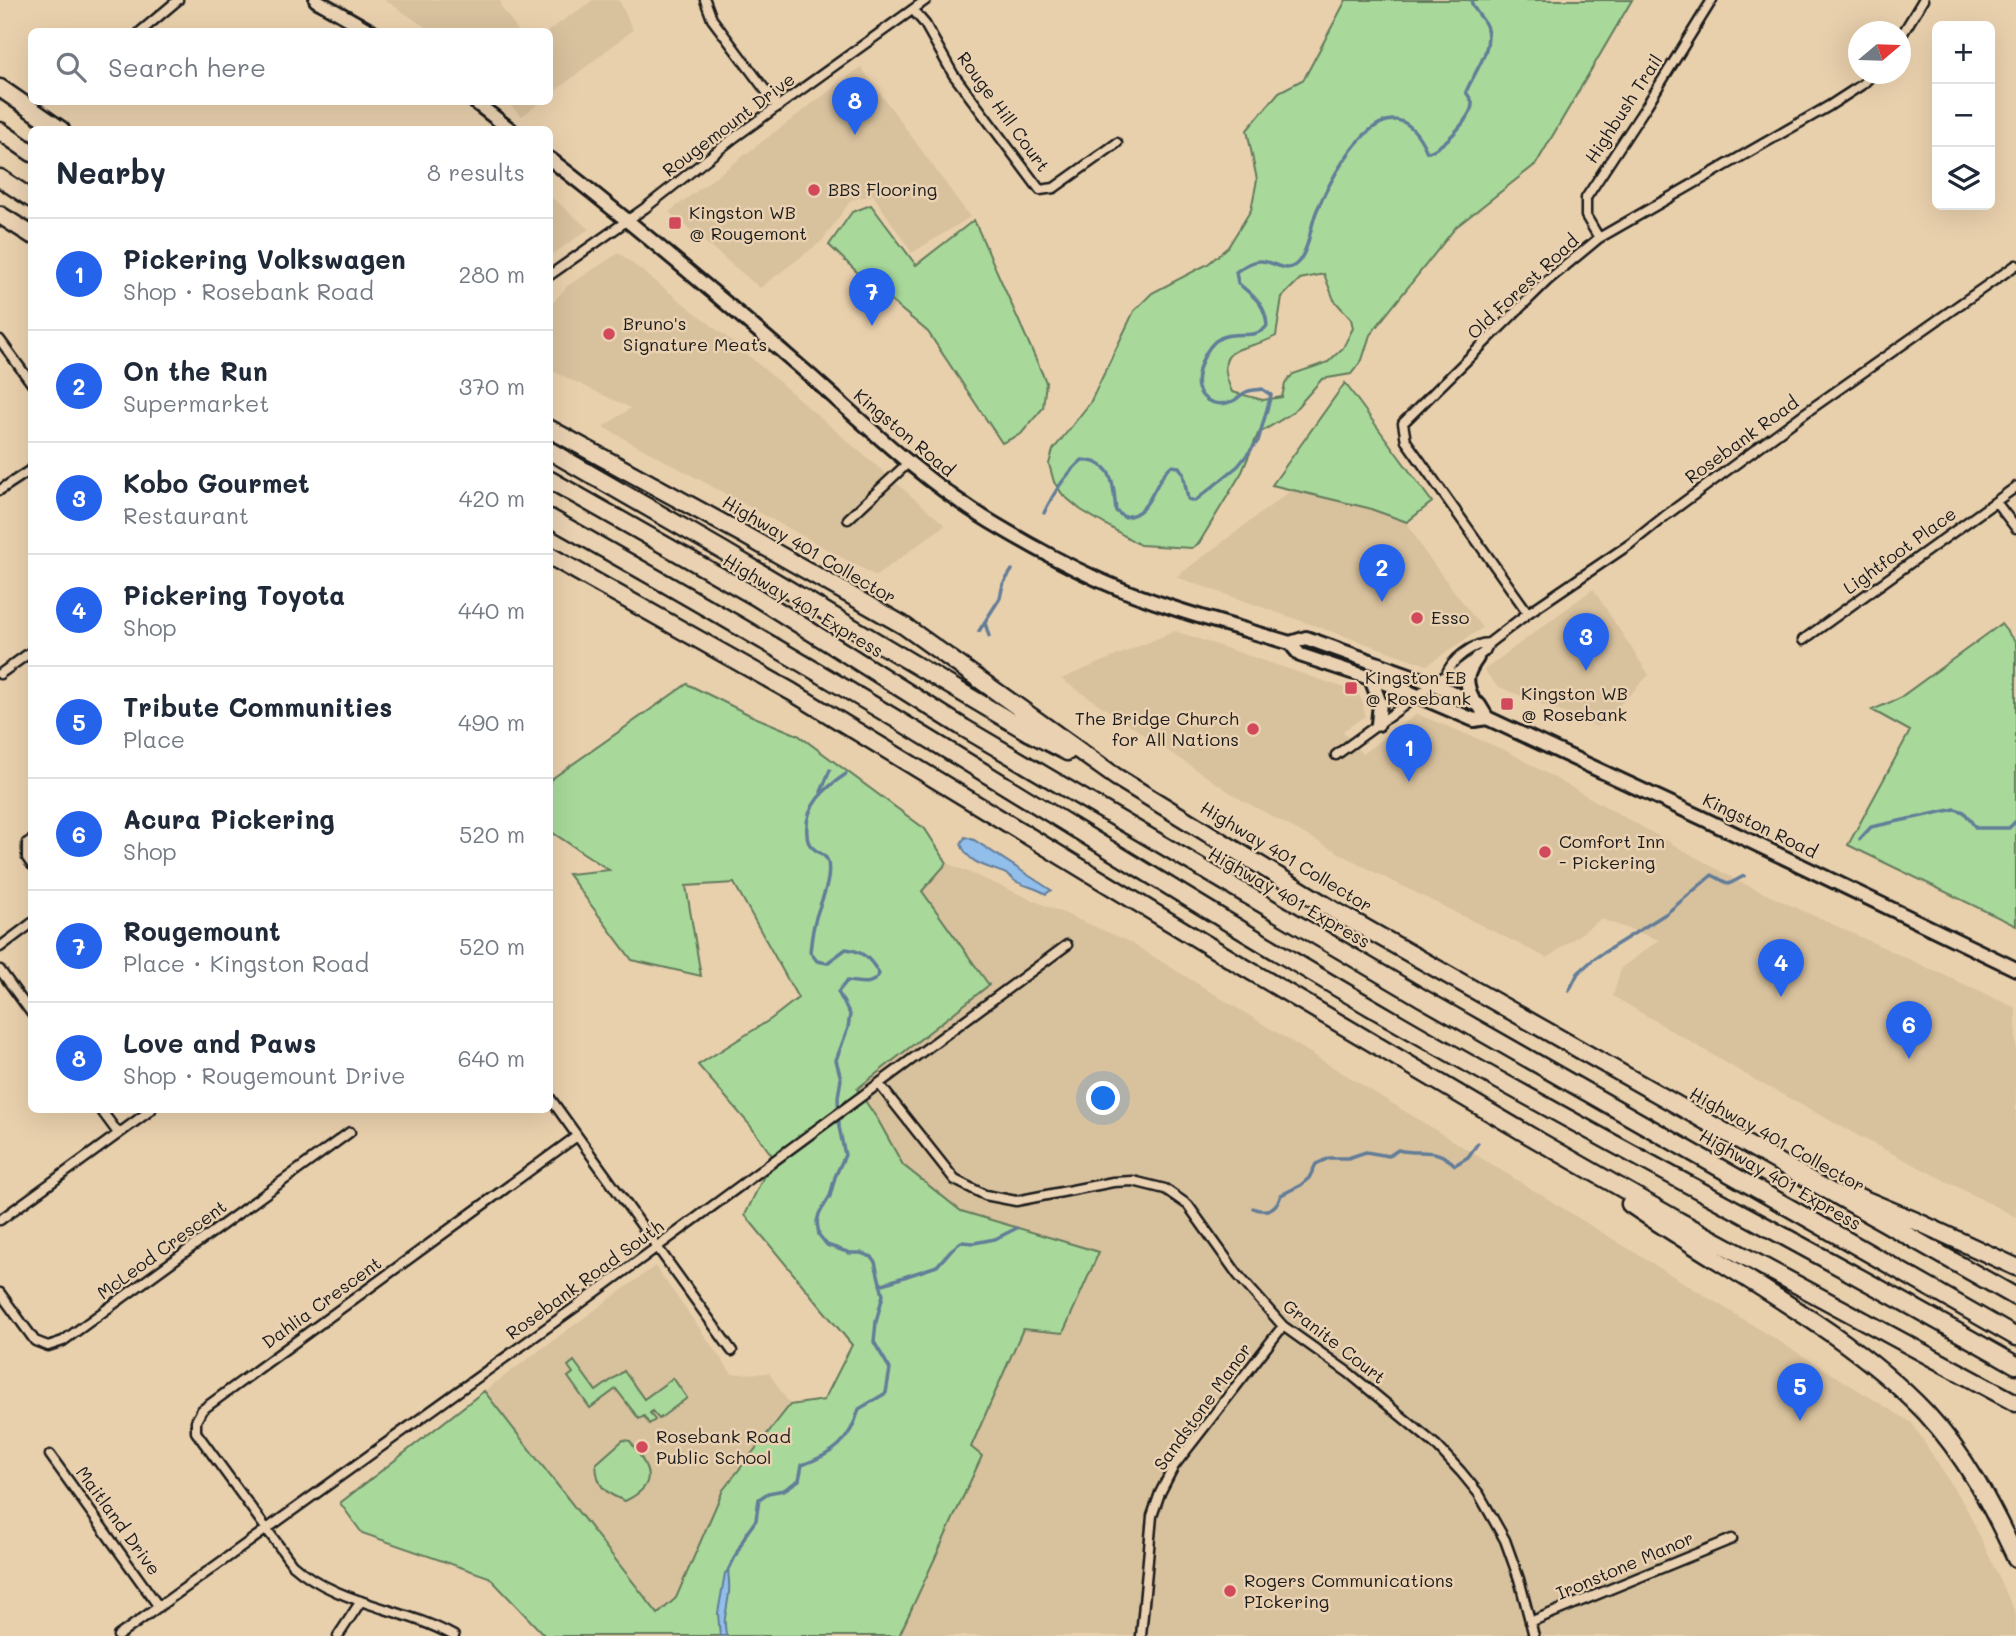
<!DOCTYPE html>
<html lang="en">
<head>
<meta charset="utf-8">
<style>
  body { margin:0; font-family:Mali,sans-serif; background:#f6f6f7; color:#1f2937 }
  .controls { position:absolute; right:21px; top:21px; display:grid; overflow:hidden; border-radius:10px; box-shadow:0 7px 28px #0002 }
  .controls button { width:63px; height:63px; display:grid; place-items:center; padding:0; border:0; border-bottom:2px solid #e0e1e3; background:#fff; color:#1f2937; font:35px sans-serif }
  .compass { position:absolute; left:1848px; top:21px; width:63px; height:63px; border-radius:50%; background:#fff; box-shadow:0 7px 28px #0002; rotate:71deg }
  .you { position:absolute; left:1104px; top:1099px; width:24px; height:24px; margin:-18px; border:5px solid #fff; border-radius:50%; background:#1a73e8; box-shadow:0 0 0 10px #1a73e833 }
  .badge { display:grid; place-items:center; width:46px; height:46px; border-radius:50%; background:#2563eb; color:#fff; font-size:23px; font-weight:700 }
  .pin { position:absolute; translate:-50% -58px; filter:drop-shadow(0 2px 4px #0008) }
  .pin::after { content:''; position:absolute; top:37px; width:24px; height:21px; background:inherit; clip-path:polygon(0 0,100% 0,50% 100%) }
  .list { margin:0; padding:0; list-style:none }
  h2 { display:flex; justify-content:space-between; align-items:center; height:91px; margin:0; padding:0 28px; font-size:30px }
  h2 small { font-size:23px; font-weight:400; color:#747a83 }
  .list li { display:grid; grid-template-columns:46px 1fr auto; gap:21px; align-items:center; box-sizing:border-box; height:112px; padding:0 28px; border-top:2px solid #e0e1e3 }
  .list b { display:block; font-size:26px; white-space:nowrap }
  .list p { margin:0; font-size:23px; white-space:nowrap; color:#747a83 }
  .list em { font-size:23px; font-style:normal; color:#747a83 }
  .icon { flex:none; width:38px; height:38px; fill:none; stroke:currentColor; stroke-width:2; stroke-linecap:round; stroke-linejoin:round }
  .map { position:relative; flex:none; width:2016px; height:1636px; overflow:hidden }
  .search { position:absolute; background:#fff; box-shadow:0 7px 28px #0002; left:28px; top:28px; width:525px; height:77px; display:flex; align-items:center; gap:18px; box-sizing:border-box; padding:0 24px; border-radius:10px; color:#747a83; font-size:26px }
  .panel { position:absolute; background:#fff; box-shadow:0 7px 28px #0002; left:28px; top:126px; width:525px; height:987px; border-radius:10px }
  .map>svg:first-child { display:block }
</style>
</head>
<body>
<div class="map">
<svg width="2016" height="1636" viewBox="0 0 2016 1636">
  <rect width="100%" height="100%" fill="#e9d0ad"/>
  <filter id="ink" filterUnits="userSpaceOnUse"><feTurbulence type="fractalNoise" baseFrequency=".0143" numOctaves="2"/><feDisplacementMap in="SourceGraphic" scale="14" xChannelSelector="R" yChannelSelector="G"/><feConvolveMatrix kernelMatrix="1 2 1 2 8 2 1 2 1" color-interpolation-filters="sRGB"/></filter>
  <g filter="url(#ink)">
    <!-- built -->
    <path fill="#d8c19d" d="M385,0H499L502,4L500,5L518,31H431Z
      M593,0H619L633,30L550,95L548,31Z
      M861,67L970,217L912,253L873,195L851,200L822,241L760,288L669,212Z
      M506,102H541L522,116Z
      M550,196L589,229L550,256Z
      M619,253L729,339L945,525L876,576L603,427L631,408L550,370V306L567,286Z
      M1293,489L1368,508L1407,522L1423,550L1482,628L1427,665L1176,577Z
      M1593,589L1649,675L1598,727L1497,686L1484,670Z
      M1175,631L1357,692L1363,703L1365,716L1343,731L1362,754L1417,714L1505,750L1740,882L2016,1008V1217L1868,1141L1757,1081L1613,996L1621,968L1659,940L1601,919L1547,958L1376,873L1240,799L1061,679Z
      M947,863L1128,941L1912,1423L1968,1511L2016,1614V1636H899L982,1457L971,1447L1024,1329L1099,1252L961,1211L903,1165L878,1120L856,1089L876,1073L922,891Z
      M655,1266L732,1374L769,1373L790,1405L723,1490L676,1599L658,1615L484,1391Z"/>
    <!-- green -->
    <path fill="#a8d99a" stroke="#627a5b" stroke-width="2" fill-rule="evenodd" d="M1346,0H1632L1536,164L1456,227L1370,335L1362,360L1351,374L1322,379L1292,413L1258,434L1242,472L1199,543L1192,548L1140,545L1081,510L1063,495L1054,482L1049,464L1053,450L1090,403L1134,311L1152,293L1208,264L1228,247L1251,210L1257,180L1247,130L1279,92L1304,79ZM1324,274L1334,300L1351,319L1353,328L1343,348L1328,362L1293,374L1285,384L1282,397L1263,400L1232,392C1210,341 1247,353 1276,336L1282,297L1300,279Z
      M871,205L916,265L974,220L1046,382L1043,408L1021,434L1002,443L928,332L859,274L829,245L852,212Z
      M1345,383L1432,502L1407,522L1368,508L1272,485Z
      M2001,624L2016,643V926L1848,845L1910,731L1872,710L1898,699Z
      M687,684L752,716L798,735L925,829L947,863L922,891L989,985L857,1089L878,1120L903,1165L961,1211L1099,1252L1063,1333L1023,1329L971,1447L982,1456L899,1636H545L489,1577L362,1533L340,1503L484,1391L658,1614L676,1598L723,1490L790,1405L824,1400L852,1345L745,1215L773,1157L749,1124L698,1065L771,1019L798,998L734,883L686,886L701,976L632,960L568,874L609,870L550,831V780Z
      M574,1361L596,1391L624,1371L644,1399L673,1378L687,1398L659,1419L652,1411L650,1413L655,1420L649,1424L644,1416L639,1419L616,1389L590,1408L568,1377L573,1373L568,1366Z
      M623,1440L630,1441C648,1467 661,1484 625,1501C604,1493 597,1486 596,1464Z"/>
    <!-- water -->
    <path fill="#91beeb" stroke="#627d98" stroke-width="2" d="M965,837L974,840L1051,890L1046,894C1037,888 1024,886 1015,881C1012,879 1010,875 1006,874C988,866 969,865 961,844Z
      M728,1571C731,1592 728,1598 725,1618C724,1624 726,1630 726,1636H720L718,1613L725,1573Z"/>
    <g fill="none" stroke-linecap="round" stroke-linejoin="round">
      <!-- stream -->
      <path stroke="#627d98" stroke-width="3.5" d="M1044,513C1053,494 1066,474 1082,460C1115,462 1113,485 1116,511L1124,517C1152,515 1152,482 1171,466L1179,467L1183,473L1188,499L1195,501L1238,466L1258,441L1271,395L1262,389C1258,390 1250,390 1246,392C1241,394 1238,399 1233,401C1219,407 1203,403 1198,388C1196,380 1199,368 1202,361C1221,316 1250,347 1267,326C1266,304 1253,296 1238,283L1236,272C1243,267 1251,261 1260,261C1274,260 1287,277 1299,261C1310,247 1310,226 1317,210C1334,171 1390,68 1427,152C1440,151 1474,117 1472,102C1472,101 1466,92 1466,92C1474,72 1492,52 1487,29C1485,18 1473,12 1471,0
        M985,623L989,636
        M979,631L1000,598L1003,584L1012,570
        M821,792L830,770
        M1860,839L1871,827L1955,809L1964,812L1976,828H2009L2016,821
        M1569,991L1578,973L1595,958L1667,913L1712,875L1729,884L1744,876
        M1253,1208C1267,1214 1277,1208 1281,1195L1301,1185L1309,1178L1316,1164L1329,1158H1348L1366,1152L1389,1156L1398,1150C1422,1156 1434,1145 1455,1165L1468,1157L1478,1143
        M880,1285L937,1266L951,1250L961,1242L974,1243L995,1239L1017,1228
        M728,1571L746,1534L756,1520L759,1499L768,1493L784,1490L799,1480L802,1465C833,1454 850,1442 859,1409L886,1393L890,1369L874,1342L876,1322L883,1295L875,1262L872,1257L861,1253H850L827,1245L819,1235L817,1222L819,1214L830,1196L835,1177L845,1155L839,1127L838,1097L841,1079L836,1060L848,1028L850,1014L838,992L847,981C859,982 873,987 879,974C871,959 863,951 846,949L827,963L817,961L810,952C811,943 812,934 814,925C818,905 832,884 828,862C827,855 818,853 813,848C809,845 807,839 807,834C804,806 825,788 846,774"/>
      <!-- street casing -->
      <g stroke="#1c1c1c" stroke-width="13">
        <path id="street" d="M705,0L712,19L778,107
          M913,10L925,24L953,74L1040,190L1054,188L1117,143
          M140,32L178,0
          M1900,38L1923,0
          M1599,238L1586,216V198L1647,105L1712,0
          M550,275L645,208L735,137L926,0
          M0,340L32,384
          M0,490L32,469
          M1996,502L2016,528
          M848,519L908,463
          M1528,613L1406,441L1403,423L1547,281L1599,238L1829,106L1863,84L1873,74
          M1803,640L2016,487
          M0,674L32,651
          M1446,675C1451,660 1473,643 1489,643
          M1336,755L1446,675L1456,673L1485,651L1489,643L1528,613L1630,544L1665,516L1805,413L2016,265
          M32,840L27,843V858L32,865
          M0,947L32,923
          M0,970L32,1014
          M879,1084L955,1180L985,1195L1016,1201L1113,1182L1133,1181L1165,1189L1188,1205L1238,1275L1283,1326L1349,1373L1436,1445L1461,1472L1479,1494L1505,1540L1519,1579L1534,1636
          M550,1098L732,1351
          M101,1110L118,1133
          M0,1220L151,1110
          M0,1293L35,1341L48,1346L63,1341L350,1132
          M50,1455L159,1607
          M1530,1622L1732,1539
          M118,1636L581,1303L1067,945
          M338,1636L361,1601
          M454,1636C402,1607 338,1605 292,1564L196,1432V1421L202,1410L577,1136
          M1141,1636L1152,1516L1160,1493L1174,1466L1283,1326"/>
      </g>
      <!-- primary casing -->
      <g stroke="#1c1c1c" stroke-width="18">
        <path id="primary" d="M316,0L372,32
          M475,102L511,130
          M550,159C638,227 722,299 806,372C866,425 923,481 991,522C1026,543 1062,563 1099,580C1160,607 1226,624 1290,643L1300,655L1397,687L1474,720L1487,718L1702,818L2016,969
          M1290,643L1306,638L1434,684L1479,705L1487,718
          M1371,679L1380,703L1378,724
          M1474,703C1465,682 1464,676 1477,658"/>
      </g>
      <!-- highway casing -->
      <g stroke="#1c1c1c" stroke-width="21">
        <path id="highway" d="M0,88L61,130
          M0,131L32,153
          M0,178L32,199
          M0,215L32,235
          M550,429L739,532L903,625L1116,777L1335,911L2016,1297
          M550,451L722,550L1030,733L1067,752
          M550,480L756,597L964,728L1422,998L2016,1337
          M550,518C681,592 811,667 939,745C1092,838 1243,934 1398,1023C1601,1141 1812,1248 2016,1365
          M550,556L792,692L1237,963L1532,1137L1679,1221L2016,1403
          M1849,1193L1918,1222L2016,1267
          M1630,1204C1726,1270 1846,1329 1926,1413C1965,1455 1992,1506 2016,1558"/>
      </g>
      <!-- street -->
      <use href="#street" stroke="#e9d1b1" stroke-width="8"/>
      <!-- primary -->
      <use href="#primary" stroke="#e9d1b1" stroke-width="12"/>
      <!-- highway -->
      <use href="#highway" stroke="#e9d1b1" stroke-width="16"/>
    </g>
  </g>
  <!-- markers -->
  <g fill="#d1495b" stroke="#e9d1b1" stroke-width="2.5">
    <circle cx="814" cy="190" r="7"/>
    <rect x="668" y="216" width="14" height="14" rx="3.5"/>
    <circle cx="609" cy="334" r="7"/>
    <circle cx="1417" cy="618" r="7"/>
    <rect x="1344" y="681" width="14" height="14" rx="3.5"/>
    <rect x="1500" y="697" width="14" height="14" rx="3.5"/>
    <circle cx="1253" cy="729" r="7"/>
    <circle cx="1545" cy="852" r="7"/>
    <circle cx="642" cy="1447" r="7"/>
    <circle cx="1230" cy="1591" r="7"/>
  </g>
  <g text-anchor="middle" stroke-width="5" stroke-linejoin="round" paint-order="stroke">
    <!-- street labels -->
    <g font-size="18" fill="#1c1c1c" stroke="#e9d1b1">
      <text transform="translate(1624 109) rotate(-57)" y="6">Highbush Trail</text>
      <text transform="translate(1003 112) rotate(54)" y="6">Rouge Hill Court</text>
      <text transform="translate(729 125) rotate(-37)" y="6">Rougemount Drive</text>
      <text transform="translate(1523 287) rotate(-43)" y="6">Old Forest Road</text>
      <text transform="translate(904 433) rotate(40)" y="6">Kingston Road</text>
      <text transform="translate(1742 440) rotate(-36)" y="6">Rosebank Road</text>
      <text transform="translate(809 550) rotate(30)" y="6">Highway 401 Collector</text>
      <text transform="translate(1900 551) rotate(-36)" y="6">Lightfoot Place</text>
      <text transform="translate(803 606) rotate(31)" y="6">Highway 401 Express</text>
      <text transform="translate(1760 826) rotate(26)" y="6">Kingston Road</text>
      <text transform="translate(1286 857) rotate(31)" y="6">Highway 401 Collector</text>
      <text transform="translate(1289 898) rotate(30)" y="6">Highway 401 Express</text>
      <text transform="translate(1777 1140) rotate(29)" y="6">Highway 401 Collector</text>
      <text transform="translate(1780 1180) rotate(30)" y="6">Highway 401 Express</text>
      <text transform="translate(162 1250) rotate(-36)" y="6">McLeod Crescent</text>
      <text transform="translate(585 1280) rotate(-36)" y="6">Rosebank Road South</text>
      <text transform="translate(322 1303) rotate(-36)" y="6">Dahlia Crescent</text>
      <text transform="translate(1334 1342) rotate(38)" y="6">Granite Court</text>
      <text transform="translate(1203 1407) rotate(-54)" y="6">Sandstone Manor</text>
      <text transform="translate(118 1521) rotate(54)" y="6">Maitland Drive</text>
      <text transform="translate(1625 1566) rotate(-23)" y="6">Ironstone Manor</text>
    </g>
    <!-- poi labels -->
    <g font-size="18" fill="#1c1c1c" stroke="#e9d1b1" text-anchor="start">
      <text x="828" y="196">BBS Flooring</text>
      <text x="689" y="219">Kingston WB<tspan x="689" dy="21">@ Rougemont</tspan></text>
      <text x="623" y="330">Bruno's<tspan x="623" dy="21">Signature Meats</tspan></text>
      <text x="1431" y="624">Esso</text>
      <text x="1365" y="684">Kingston EB<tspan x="1365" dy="21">@ Rosebank</tspan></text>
      <text x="1521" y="700">Kingston WB<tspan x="1521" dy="21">@ Rosebank</tspan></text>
      <text x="1239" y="725" text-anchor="end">The Bridge Church<tspan x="1239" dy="21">for All Nations</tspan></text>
      <text x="1559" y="848">Comfort Inn<tspan x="1559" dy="21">- Pickering</tspan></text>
      <text x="656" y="1443">Rosebank Road<tspan x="656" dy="21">Public School</tspan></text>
      <text x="1244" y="1587">Rogers Communications<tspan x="1244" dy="21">PIckering</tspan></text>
    </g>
  </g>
</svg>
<div class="controls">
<button>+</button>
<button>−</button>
<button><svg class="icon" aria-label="layers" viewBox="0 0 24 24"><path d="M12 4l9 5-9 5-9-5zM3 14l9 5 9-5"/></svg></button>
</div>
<svg class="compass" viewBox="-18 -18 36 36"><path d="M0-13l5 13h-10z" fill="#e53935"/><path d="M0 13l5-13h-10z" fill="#747a83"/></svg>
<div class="you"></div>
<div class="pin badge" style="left:1409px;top:782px">1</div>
<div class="pin badge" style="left:1382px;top:602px">2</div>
<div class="pin badge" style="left:1586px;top:671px">3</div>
<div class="pin badge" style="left:1781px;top:997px">4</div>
<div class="pin badge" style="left:1800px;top:1421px">5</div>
<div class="pin badge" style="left:1909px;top:1059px">6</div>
<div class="pin badge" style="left:872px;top:326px">7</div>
<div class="pin badge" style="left:855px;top:135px">8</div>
<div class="search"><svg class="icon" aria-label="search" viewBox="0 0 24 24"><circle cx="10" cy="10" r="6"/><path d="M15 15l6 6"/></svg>Search here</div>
<section class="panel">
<h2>Nearby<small>8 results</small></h2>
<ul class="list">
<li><span class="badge">1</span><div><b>Pickering Volkswagen</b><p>Shop · Rosebank Road</p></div><em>280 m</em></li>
<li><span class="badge">2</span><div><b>On the Run</b><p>Supermarket</p></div><em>370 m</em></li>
<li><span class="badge">3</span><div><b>Kobo Gourmet</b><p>Restaurant</p></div><em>420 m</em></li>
<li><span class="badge">4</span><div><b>Pickering Toyota</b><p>Shop</p></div><em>440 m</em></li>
<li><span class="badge">5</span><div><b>Tribute Communities</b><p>Place</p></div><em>490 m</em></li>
<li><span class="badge">6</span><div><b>Acura Pickering</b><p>Shop</p></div><em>520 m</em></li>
<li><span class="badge">7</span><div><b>Rougemount</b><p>Place · Kingston Road</p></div><em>520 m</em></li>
<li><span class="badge">8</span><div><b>Love and Paws</b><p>Shop · Rougemount Drive</p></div><em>640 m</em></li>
</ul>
</section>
</div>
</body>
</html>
